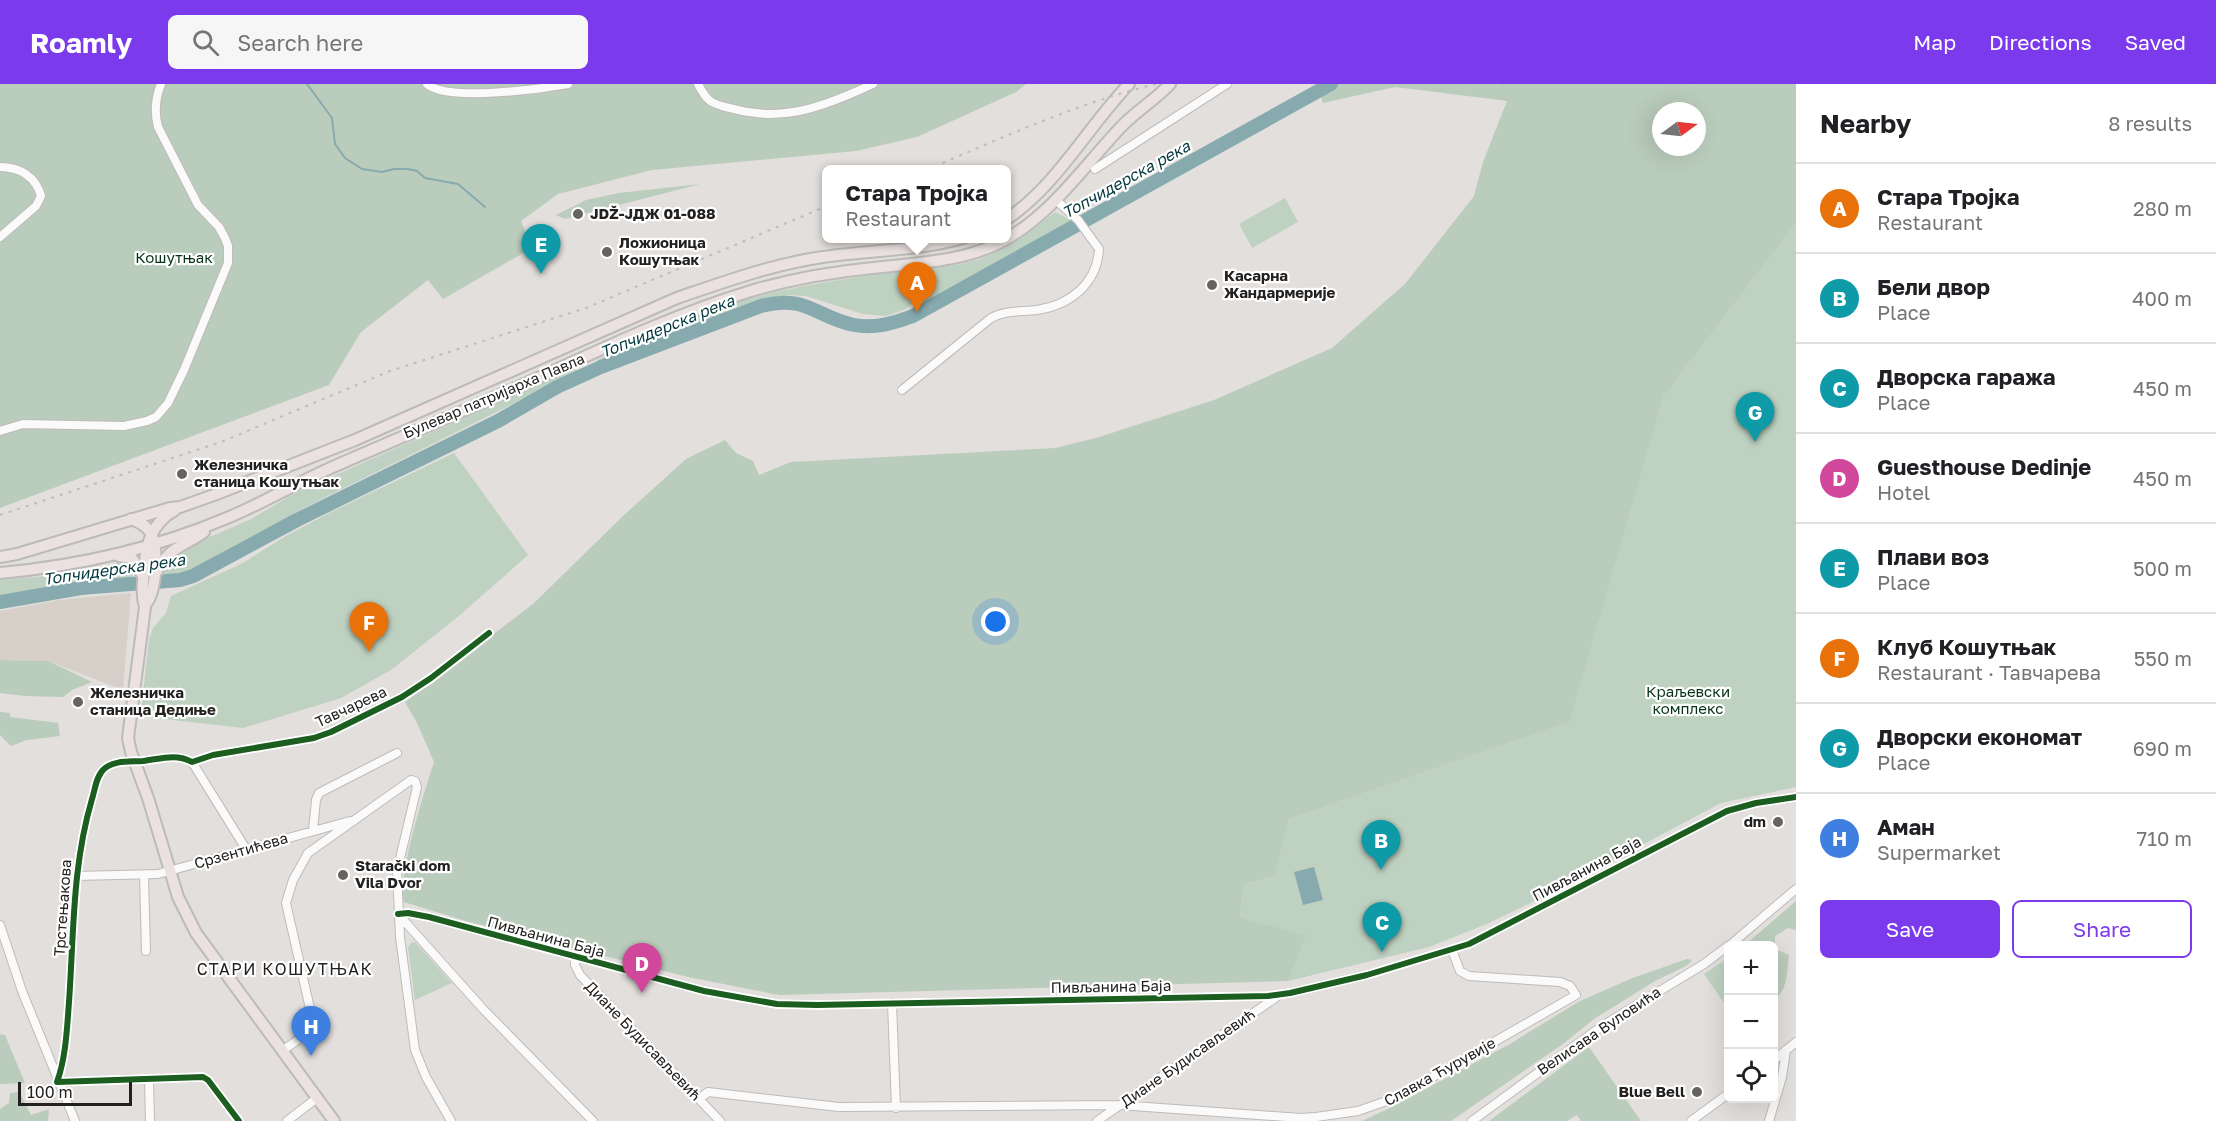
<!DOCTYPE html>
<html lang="en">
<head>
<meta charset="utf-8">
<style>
  body { margin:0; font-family:"Golos Text",sans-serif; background:#f6f6f6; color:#202124 }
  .controls { position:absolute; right:18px; bottom:18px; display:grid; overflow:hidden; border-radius:9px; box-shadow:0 6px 24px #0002 }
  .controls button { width:54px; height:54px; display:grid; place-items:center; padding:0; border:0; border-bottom:2px solid #e0e0e0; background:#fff; color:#202124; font:30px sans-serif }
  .compass { position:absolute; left:1652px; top:18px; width:54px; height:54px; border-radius:50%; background:#fff; box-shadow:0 6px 24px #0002; rotate:75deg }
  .scale { position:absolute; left:18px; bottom:15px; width:114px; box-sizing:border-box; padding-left:6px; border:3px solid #23211f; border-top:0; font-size:16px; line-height:21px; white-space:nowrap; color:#23211f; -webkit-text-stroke:4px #fff; paint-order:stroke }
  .you { position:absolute; left:996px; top:538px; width:21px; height:21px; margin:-15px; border:4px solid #fff; border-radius:50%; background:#1a73e8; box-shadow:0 0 0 9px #1a73e833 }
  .badge { display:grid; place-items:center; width:39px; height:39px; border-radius:50%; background:#7c3aed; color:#fff; font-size:20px; font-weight:700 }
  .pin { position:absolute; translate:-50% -50px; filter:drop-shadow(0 2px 3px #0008) }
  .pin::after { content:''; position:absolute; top:32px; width:21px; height:18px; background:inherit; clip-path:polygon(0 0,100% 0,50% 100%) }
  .popup { position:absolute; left:822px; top:81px; width:189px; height:78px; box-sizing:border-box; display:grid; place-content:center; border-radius:9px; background:#fff; filter:drop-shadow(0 2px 4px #0005); font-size:20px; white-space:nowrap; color:#757577 }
  .popup b { font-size:22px; color:#202124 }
  .popup::after { content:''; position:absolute; left:50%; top:100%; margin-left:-12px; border:12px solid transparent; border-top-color:#fff }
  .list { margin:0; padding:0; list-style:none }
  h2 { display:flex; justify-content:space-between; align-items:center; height:78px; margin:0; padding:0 24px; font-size:26px }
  h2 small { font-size:20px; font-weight:400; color:#757577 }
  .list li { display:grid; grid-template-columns:39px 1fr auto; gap:18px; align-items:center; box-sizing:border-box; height:90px; padding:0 24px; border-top:2px solid #e0e0e0 }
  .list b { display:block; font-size:22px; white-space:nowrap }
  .list p { margin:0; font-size:20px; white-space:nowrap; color:#757577 }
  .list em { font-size:20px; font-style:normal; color:#757577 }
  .actions { display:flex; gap:12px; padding:18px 24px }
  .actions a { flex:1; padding:14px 0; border:2px solid #7c3aed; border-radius:9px; text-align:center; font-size:21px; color:#7c3aed }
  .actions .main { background:#7c3aed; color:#fff }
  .icon { flex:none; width:33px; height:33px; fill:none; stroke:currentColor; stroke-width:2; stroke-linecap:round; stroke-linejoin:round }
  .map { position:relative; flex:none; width:1796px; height:1037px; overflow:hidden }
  header { display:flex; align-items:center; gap:36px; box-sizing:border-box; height:84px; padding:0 30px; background:#7c3aed; color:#fff }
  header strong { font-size:28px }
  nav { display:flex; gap:33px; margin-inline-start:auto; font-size:21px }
  .search { width:420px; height:54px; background:#f6f6f6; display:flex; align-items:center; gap:15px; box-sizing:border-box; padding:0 21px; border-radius:9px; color:#757577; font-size:22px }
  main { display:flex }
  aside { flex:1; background:#fff }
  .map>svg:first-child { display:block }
</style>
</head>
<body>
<header>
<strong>Roamly</strong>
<div class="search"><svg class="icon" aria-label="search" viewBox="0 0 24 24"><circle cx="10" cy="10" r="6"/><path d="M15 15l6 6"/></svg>Search here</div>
<nav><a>Map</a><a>Directions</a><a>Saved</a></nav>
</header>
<main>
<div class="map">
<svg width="1796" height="1037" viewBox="0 0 1796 1037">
  <rect width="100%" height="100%" fill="#e2dfdc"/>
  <!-- built -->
  <path fill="#d7d0c9" d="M131,509L123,606L48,577L0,576V527L60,516Z"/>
  <!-- green -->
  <path fill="#bfd2c1" d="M1285,114L1298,138L1252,164L1239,140Z
    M1055,128L1076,139L925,221L919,213L906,225L886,232L863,230L806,212L787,211L599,280L597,276C654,250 713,222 775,208C820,198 865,192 910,186C936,183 966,182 990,171C1014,160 1034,144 1055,128Z
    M1796,139V703L1721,719L1559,805L1489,839L1429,863L1288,897L1305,851L1240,835L1244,800L1275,792L1289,735L1570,638L1664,312Z
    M575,285L579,287L306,423L193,488L164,492L165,482L172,474L203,456L251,435L295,409Z
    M454,369L528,471L460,531L391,586L341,614L243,644L145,633L141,627L149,556L153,544L166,529L171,512L243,479L286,452L329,429Z
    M123,478L132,484V494L62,501L0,513V496L58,491Z
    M415,858L452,899L415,916L408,863L411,859Z
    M1728,874V920L1726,922L1704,890Z"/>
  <!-- forest -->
  <path fill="#baccbc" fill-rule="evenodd" d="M0,0H1026L1016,8L917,53L856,67L652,86L558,110L521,137L532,164L443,215L428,196L361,248L329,301L0,424Z
    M1331,0H1796V139L1664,312L1570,638L1289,735L1275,792L1244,800L1240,834L1306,851L1288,897L779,911L688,893L466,837L404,818C397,791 425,706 434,678L417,639L405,618L533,520L622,433L686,375L725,356L736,369L753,377L759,391L791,378L1055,364L1096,354L1214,316L1332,264L1405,200L1474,112L1483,78L1507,17L1395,3L1323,19L1319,8ZM1661,27H1697V63H1661Z
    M700,100L565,135L556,131L586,116L619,109Z
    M0,576L48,577L92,598L72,606L63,613L25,612L0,609Z
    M0,628L10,629V633L58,639L60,652L27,656L11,662L0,651Z
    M1796,817V846L1788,844L1775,852V865L1789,871C1787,888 1788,905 1774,917V862L1745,861Z
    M1687,875L1692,876L1688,881L1655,897L1594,935L1563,960L1451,1037H1362L1392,1023L1510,960L1578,918L1630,895Z
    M0,950L5,951L25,999L0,1000Z
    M1589,963L1641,1037H1581L1577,1031L1567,1037H1489Z
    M19,1008L31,1031L49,1025L48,1037H0V1025L9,1019L10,1009Z"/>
  <!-- water -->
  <path fill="#87aaae" d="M1314,783L1323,816L1303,821L1294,788Z"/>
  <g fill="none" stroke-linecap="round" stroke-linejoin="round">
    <!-- stream -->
    <path stroke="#87aaae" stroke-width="2" d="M307,0L332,34L335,60L345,74L362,85L382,88L394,85H408L417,87L425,94L458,100L485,123
      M175,502L188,493"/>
    <!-- river -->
    <path stroke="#87aaae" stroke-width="14" d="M0,518L81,504L180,496L193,492L297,436L498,337L557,303L601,283L761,222C807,210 815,233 854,241C875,245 894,239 913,232L1331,0"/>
    <!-- minor casing -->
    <g stroke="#bebbb9" stroke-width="10">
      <path id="minor" d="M427,0C447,18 540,5 568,0
        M698,0C708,20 713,20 734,25C784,39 828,21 873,0
        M0,83C20,83 36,93 41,112L36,122L0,153
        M1095,85L1227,0
        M902,306L991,234C1005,226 1021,228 1037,226C1070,221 1097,200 1099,165L1078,136L1056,116
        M0,347L23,340L124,342L147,337L156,333L168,319L184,286L228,179V162L225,154L219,143L198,121L158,43C154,28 155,15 161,0
        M192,678L246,765
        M313,746L316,716L319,709L397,669
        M144,791L146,867
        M76,792L158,790L350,737
        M398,830L408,829L429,833L704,907L777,920L817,921L1268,912L1290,909L1367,891L1469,860L1727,727L1756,719L1796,713
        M398,830L483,925L593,1037
        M0,841L22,907L75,1037
        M1729,862L1796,805
        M575,873V881L580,891L720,1037
        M892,919L896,1024
        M282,967L309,948L314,942L286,819L293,796L308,769L411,696L415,697L417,703L397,787L400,853L415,966L426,993L451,1037
        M1774,976L1796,958
        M149,995L150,1037
        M699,1015L708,1008L839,1023L1119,1021L1301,1034L1316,1033L1358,1027L1398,1013L1576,911L1570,902L1560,898L1469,892L1460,887L1452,866
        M239,1037L208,996L203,993L57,998C66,973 67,944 69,918C74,848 72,783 92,715C95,706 96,692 104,685C114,676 130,678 143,677C160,675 176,669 192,678L213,671L314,654L331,648L402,613L431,594L489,549
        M287,1037L317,1014
        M1097,1037L1278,912
        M1472,1037L1602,942L1704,880L1728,862
        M1691,1037L1728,1010
        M1769,1037L1782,993L1786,966"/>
    </g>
    <!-- major casing -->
    <g stroke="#bcbbb9" stroke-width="14">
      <path id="major" d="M1007,135C1058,100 1087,44 1129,0
        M175,426C151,439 146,461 144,486C143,499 141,510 145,523L128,654L131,668L148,714L178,813L196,849L334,1037
        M131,435C139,438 146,441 150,448C159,464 157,508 145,521
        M119,472L132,474L143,492
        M0,473L17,470L170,424L180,423L214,411L355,356L677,214C724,198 773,180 823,173C869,166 918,167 963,154
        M0,489C77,482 156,464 227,434C261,420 293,401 326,386C394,356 462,328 529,298C602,265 675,230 751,207C791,195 832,188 873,184C915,179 961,178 999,159C1050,133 1083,83 1121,43C1136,27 1155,16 1170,0
        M156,489C168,463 183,463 204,448"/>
    </g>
    <!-- minor -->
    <use href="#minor" stroke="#fbfafa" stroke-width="8"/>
    <!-- major -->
    <use href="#major" stroke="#eae1e0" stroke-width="10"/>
    <!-- rail -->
    <path stroke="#bebdbd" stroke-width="2" stroke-dasharray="3 6" stroke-linecap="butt" d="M1501,0L1506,1
      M926,86C1002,54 1077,19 1156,0
      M0,431L221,358L390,287L586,224L827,122"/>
    <!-- cycleway casing -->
    <g stroke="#fff" stroke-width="10">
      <path id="cycleway" d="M398,830L408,829L429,833L704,907L777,920L817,921L1268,912L1290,909L1367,891L1469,860L1727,727L1756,719L1796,713
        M239,1037L208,996L203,993L57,998C66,973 67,944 69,918C74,848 72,783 92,715C95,706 96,692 104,685C114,676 130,678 143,677C160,675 176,669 192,678L213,671L314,654L331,648L402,613L431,594L489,549"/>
    </g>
    <!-- cycleway -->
    <use href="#cycleway" stroke="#1b5e20" stroke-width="6"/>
  </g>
  <!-- markers -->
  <g fill="#666461" stroke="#fff" stroke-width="2">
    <circle cx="578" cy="130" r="6"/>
    <circle cx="607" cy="168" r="6"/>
    <circle cx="1212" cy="201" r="6"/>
    <circle cx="182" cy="390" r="6"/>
    <circle cx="78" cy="618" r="6"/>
    <circle cx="1778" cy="738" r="6"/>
    <circle cx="343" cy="791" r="6"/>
    <circle cx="1697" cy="1008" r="6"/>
  </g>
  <g text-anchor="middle" stroke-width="4.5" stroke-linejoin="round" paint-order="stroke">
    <!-- poi labels -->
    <g font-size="15" font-weight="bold" fill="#23211f" stroke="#fff" text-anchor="start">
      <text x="590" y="135">JDŽ-JДЖ 01-088</text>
      <text x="619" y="164">Ложионица<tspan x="619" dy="17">Кошутњак</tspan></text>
      <text x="1224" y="197">Касарна<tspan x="1224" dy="17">Жандармерије</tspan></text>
      <text x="194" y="386">Железничка<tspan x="194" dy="17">станица Кошутњак</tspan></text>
      <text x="90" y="614">Железничка<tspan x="90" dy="17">станица Дедиње</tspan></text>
      <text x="1766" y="743" text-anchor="end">dm</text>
      <text x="355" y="787">Starački dom<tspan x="355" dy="17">Vila Dvor</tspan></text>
      <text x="1685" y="1013" text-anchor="end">Blue Bell</text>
    </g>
    <!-- park labels -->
    <g font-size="15" fill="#063317" stroke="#fff">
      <text x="174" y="179">Кошутњак</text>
      <text x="1688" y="613">Краљевски<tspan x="1688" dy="17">комплекс</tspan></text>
    </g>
    <!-- street labels -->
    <g font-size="15" fill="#23211f" stroke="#fff">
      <text transform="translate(494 312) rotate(-23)" y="5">Булевар патријарха Павла</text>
      <text transform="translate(351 623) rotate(-25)" y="5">Тавчарева</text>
      <text transform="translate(241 767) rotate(-16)" y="5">Срзентићева</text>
      <text transform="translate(1587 785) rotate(-28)" y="5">Пивљанина Баја</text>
      <text transform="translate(63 824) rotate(-86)" y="5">Трстењакова</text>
      <text transform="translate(546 853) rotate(15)" y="5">Пивљанина Баја</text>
      <text transform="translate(1111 903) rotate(-1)" y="5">Пивљанина Баја</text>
      <text transform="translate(1599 947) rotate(-34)" y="5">Велисава Вуловића</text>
      <text transform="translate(643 957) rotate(46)" y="5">Диане Будисављевић</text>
      <text transform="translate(1188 974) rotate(-35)" y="5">Диане Будисављевић</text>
      <text transform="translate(1440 988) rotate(-29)" y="5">Славка Ћурувије</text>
    </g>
    <!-- water labels -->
    <g font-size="16" font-style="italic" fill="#04383f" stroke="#fff">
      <text transform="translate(1126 95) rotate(-29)" y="6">Топчидерска река</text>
      <text transform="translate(667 242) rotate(-22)" y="6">Топчидерска река</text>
      <text transform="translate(114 485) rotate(-8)" y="6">Топчидерска река</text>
    </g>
    <!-- neighbourhood labels -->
    <g font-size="16" letter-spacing="1.5" fill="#23211f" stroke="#fff">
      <text x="285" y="891">СТАРИ КОШУТЊАК</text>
    </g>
  </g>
</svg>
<div class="controls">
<button>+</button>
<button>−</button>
<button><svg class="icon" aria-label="locate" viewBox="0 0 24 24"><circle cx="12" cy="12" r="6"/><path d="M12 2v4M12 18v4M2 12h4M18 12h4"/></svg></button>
</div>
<svg class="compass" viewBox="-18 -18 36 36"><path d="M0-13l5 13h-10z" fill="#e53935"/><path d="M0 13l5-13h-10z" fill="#757577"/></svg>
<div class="scale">100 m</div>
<div class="you"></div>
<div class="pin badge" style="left:917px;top:228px;background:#e8710a">A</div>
<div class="popup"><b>Стара Тројка</b>Restaurant</div>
<div class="pin badge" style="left:1381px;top:786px;background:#0f9aa8">B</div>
<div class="pin badge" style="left:1382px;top:868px;background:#0f9aa8">C</div>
<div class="pin badge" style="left:642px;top:909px;background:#d1479c">D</div>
<div class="pin badge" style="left:541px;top:190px;background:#0f9aa8">E</div>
<div class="pin badge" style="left:369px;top:568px;background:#e8710a">F</div>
<div class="pin badge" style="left:1755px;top:358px;background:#0f9aa8">G</div>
<div class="pin badge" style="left:311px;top:972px;background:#3f7fe0">H</div>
</div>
<aside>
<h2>Nearby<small>8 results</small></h2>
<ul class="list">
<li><span class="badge" style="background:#e8710a">A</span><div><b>Стара Тројка</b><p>Restaurant</p></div><em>280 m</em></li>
<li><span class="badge" style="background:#0f9aa8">B</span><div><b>Бели двор</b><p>Place</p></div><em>400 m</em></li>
<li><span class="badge" style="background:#0f9aa8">C</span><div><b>Дворска гаража</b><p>Place</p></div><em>450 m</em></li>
<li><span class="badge" style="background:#d1479c">D</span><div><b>Guesthouse Dedinje</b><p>Hotel</p></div><em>450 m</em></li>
<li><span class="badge" style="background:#0f9aa8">E</span><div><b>Плави воз</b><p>Place</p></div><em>500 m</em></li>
<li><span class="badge" style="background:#e8710a">F</span><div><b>Клуб Кошутњак</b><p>Restaurant · Тавчарева</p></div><em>550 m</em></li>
<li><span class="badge" style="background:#0f9aa8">G</span><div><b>Дворски економат</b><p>Place</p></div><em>690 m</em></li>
<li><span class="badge" style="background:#3f7fe0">H</span><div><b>Аман</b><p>Supermarket</p></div><em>710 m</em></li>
</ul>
<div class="actions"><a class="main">Save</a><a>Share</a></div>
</aside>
</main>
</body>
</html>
